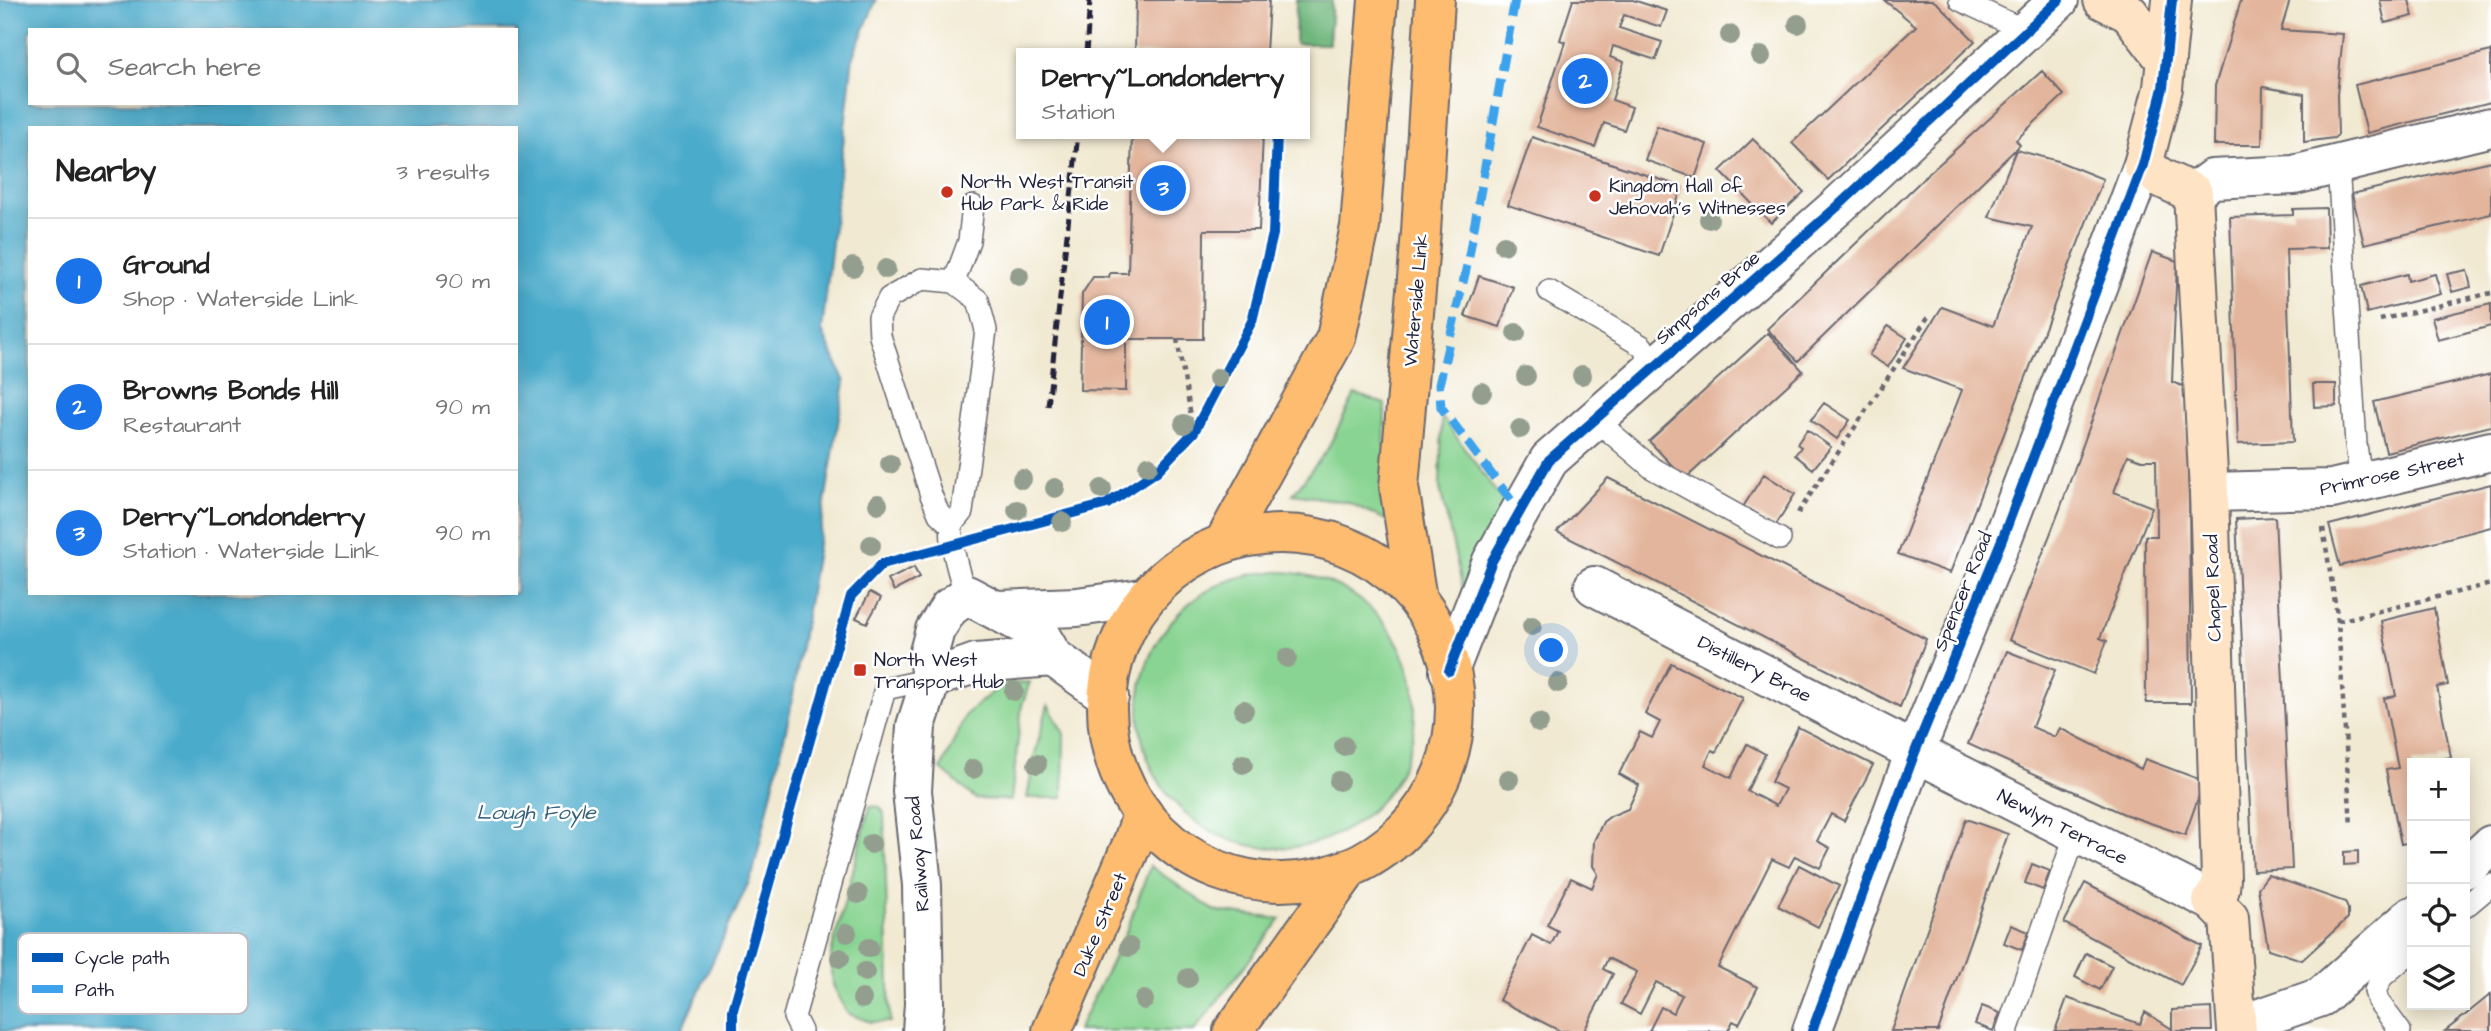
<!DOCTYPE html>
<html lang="en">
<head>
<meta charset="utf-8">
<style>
  body { margin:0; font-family:"Architects Daughter",sans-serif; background:#f2f2f2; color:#222 }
  .controls { position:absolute; right:21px; bottom:21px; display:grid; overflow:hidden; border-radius:0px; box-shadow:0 4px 18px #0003 }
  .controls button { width:63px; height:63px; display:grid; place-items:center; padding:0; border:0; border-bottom:2px solid #e0e0e0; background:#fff; color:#222; font:35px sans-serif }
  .you { position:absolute; left:1552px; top:651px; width:24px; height:24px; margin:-18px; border:5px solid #fff; border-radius:50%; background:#1a73e8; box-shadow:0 0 0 10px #1a73e833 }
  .badge { display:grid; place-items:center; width:46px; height:46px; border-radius:50%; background:#1a73e8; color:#fff; font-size:23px; font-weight:700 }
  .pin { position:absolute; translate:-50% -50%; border:4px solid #fff; box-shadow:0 2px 7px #0006 }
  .popup { position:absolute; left:1016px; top:48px; width:294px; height:91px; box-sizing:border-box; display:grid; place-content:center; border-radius:0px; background:#fff; filter:drop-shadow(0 2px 5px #0005); font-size:23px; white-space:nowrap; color:#767676 }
  .popup b { font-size:26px; color:#222 }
  .popup::after { content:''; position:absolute; left:50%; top:100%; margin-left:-14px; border:14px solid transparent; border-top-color:#fff }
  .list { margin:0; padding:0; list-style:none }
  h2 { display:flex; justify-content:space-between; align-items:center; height:91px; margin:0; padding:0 28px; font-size:30px }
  h2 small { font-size:23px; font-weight:400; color:#767676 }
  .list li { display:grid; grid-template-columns:46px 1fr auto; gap:21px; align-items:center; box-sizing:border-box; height:126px; padding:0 28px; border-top:2px solid #e0e0e0 }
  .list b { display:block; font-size:26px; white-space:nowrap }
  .list p { margin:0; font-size:23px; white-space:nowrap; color:#767676 }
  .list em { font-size:23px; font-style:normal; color:#767676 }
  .icon { flex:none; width:38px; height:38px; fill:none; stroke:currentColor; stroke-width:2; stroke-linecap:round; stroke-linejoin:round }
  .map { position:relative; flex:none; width:2491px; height:1031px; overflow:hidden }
  .search { position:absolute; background:#fff; box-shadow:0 4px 18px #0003; left:28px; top:28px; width:490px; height:77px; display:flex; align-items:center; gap:18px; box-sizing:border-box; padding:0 24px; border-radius:0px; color:#767676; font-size:26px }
  .panel { position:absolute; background:#fff; box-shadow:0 4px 18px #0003; left:28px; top:126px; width:490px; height:469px; border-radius:0px }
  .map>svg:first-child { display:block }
</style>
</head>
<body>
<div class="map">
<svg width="2491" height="1031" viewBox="0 0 2491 1031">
  <rect width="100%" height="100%" fill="#fff"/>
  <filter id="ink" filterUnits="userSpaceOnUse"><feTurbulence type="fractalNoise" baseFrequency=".0143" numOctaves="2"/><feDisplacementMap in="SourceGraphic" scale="14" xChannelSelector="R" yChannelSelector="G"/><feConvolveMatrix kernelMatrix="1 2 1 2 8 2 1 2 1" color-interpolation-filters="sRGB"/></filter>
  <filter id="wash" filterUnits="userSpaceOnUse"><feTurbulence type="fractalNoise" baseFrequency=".00686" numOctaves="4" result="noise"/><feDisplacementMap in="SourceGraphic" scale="28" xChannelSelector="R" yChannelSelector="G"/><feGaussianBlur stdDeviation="1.57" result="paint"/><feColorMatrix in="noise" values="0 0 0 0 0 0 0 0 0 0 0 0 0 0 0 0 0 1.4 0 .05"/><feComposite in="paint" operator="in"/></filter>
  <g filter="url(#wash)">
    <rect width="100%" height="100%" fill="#f1e9d1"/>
    <!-- green -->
    <path fill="#89d492" stroke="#567b66" stroke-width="2" d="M1355,394L1385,404L1384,477L1386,520L1347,502L1293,494L1327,450Z
      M1442,417L1512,514L1463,589L1440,488Z
      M1139 710a138 138 0 1 1 276 0a138 138 0 1 1-276 0Z
      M1030,682L1022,705L1011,800L976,799L941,769L966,714L1001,685Z
      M1048,705L1064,734L1063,798H1027L1035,754Z
      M870,806L880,807L884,813L890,1022H870L847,1013L833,985L831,954Z
      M1150,866L1215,911L1281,919L1194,1031H1077L1127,930Z"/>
    <!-- forest -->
    <path fill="#6eb67c" stroke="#486c5c" stroke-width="2" d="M1296,0H1332L1329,44H1295Z"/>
    <!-- water -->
    <path fill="#4cabcb" stroke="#376683" stroke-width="2" fill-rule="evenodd" d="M0,0H876L853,56L822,331L845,382L790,712L753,873L681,1031H0ZM30,30H516V103H30ZM30,128H516V593H30Z"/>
    <g id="blocks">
      <!-- building -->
      <path fill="#e3b59c" d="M1136,0H1269L1266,53H1135Z
        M1573,0H1633L1667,11L1661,27L1624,15L1619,28L1662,42L1656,60L1613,46L1610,57L1624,62L1612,100L1632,107L1624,130L1604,123L1595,147L1537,127L1565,42L1560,40Z
        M1884,0H1932L1938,4L1975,41L1828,180L1792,143L1916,26Z
        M2241,0H2290L2281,30L2343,34L2337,95L2338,135L2334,138L2304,142V94L2263,87L2262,145H2214L2215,86Z
        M2380,0H2409L2413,16L2385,23Z
        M2491,51V102L2367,133L2355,85Z
        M2042,71L2064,95L2016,140L2020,145L1798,361L1767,329L1925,177Z
        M1657,126L1707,144L1695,178L1645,160Z
        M1132,134H1263L1259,230H1204L1203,339H1126V391L1080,390L1082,294L1093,277H1109L1110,273H1128Z
        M1532,137L1682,187L1659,256L1508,205Z
        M1753,139L1804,192L1771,223L1720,171Z
        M2016,150L2058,161L2103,179L1950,573L1898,554L1962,390L1903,368L1942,307L1993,326L2032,227L1989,217Z
        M2491,161V214L2364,244L2352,194Z
        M2326,208L2327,248L2286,249L2293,442L2238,444L2230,217L2293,215V209Z
        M2152,252L2177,261L2172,382L2185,387L2189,497L2191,703H2146L2145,536H2157L2156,460H2142L2128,455L2114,492L2152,507L2100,638L2107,641L2094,674L2009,640L2060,509Z
        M2467,270L2471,287L2452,292L2447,274Z
        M2407,274L2408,281L2435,274L2441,294L2367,313L2361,286Z
        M1479,276L1513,287L1500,327L1465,316Z
        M2491,304V326L2438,340L2432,318Z
        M1888,326L1907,338L1888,367L1869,355Z
        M1768,333L1803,371L1685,479L1649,441Z
        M2491,374V426L2386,452L2374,402Z
        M2313,384H2336V406L2314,407Z
        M1824,403L1850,420L1837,439L1811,420Z
        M1807,430L1831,447L1813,469L1795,455L1801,447L1797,444Z
        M1764,474L1795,494L1775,526L1743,507Z
        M1608,478L1926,639L1900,707L1557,532Z
        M2491,484V527L2340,566L2329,525Z
        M2275,517L2292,869L2253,871L2236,519Z
        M914,567L919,578L894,591L888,580Z
        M870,592L881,598L867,623L856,618Z
        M2434,608L2448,685L2437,687L2451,757L2438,760L2439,763H2412V842L2401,844L2386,770L2398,768L2384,698L2396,696L2381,621Z
        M2007,651L2055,670L2032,727L2055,737L2060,728L2141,769L2145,759L2204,781L2185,835L2124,814L1968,744Z
        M1671,663L1743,698L1716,752L1712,750L1705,765L1731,778L1747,744L1765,754L1747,791L1776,806L1785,789L1771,782L1798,727L1873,765L1844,821L1831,814L1817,841L1830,848L1820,868L1795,856L1789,867L1772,859L1718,967L1758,987L1739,1024L1733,1021L1728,1031H1649L1661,1007L1673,1013L1682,995L1656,982L1640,1014L1621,1004L1637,972L1608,958L1603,969L1613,974L1584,1031H1560L1499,1000L1532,935L1551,945L1558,931L1547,925L1571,878L1592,888L1598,874L1593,866L1594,841L1603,822L1611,816L1628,809L1639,785L1619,774L1640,732L1652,738L1660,722L1645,714Z
        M1966,819L2008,834L1938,1031H1891Z
        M2358,851V864L2344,865V852Z
        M2032,864L2050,871L2043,890L2025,883Z
        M1799,865L1839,886L1818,927L1778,906Z
        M2268,875L2345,902L2348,909V918L2302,960L2268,949L2258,888Z
        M2085,883L2202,946L2181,985L2064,923Z
        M2011,925L2029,932L2022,950L2004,943Z
        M2086,953L2112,966L2100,990L2075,977Z
        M2491,994V1031H2445L2458,1021Z
        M2067,998L2140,1024L2145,1012L2172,1029V1010L2211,1008L2212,1031H2055Z
        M1982,1006L2000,1013L1993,1031L1975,1024Z"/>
    </g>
  </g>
  <g filter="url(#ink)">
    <use href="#blocks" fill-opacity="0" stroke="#6a6870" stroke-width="2"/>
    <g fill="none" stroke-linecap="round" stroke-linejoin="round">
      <!-- lane casing -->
      <g stroke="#6a6870" stroke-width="24">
        <path id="lane" d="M1960,0L2026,31
          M2338,165L2356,444L2361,482
          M954,282L969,241L973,206
          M1549,291L1642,346L1655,367
          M1596,420L1652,468L1780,539
          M952,526L939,514L931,495L880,336L879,317L889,298L922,279L954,282L978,300L986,330L962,512C959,516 953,522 952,526C949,541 960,581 967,595
          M2465,907L2491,885
          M801,1031L794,1017L885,689L931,679
          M2007,1031L2076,833
          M2400,1031L2378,1001L2375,991L2382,977L2412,951"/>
      </g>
      <!-- street casing -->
      <g stroke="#6a6870" stroke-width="42">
        <path id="street" d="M2193,193L2212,179L2294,175L2491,127
          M2209,492L2332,489L2491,451
          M1594,586L1915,752L2212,901
          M997,610L1077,607L1143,598
          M1449,671L1492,561L1549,460L1838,206L2059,0
          M931,679L976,663L1053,657
          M2465,869L2491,845
          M2237,1026L2321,997L2412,916
          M922,1031L924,1004L922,885L912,791L916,726L931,679L928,656L935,630L949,608L967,595L1039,633L1053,657L1109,697
          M1812,1031L1915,752L2003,537L2143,165"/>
      </g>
      <!-- secondary casing -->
      <g stroke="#6a6870" stroke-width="42">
        <path id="secondary" d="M2103,0L2129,13L2166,61
          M2172,0L2163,88L2143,165L2161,178L2193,193L2209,492L2221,879L2220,889L2212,901L2229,918L2237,1031"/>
      </g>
      <!-- highway casing -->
      <g stroke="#6a6870" stroke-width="42">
        <path id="highway" d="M1107 708a174 174 0 1 1 348 0a174 174 0 1 1-348 0Z
          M1227,537L1336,338L1360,227L1378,0
          M1417,599L1399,487L1421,232L1435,0
          M1052,1031L1132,844L1142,815
          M1233,1031L1344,876"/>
      </g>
      <!-- path -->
      <path stroke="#6a6870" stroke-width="4.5" stroke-dasharray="5 5" stroke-linecap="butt" d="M2380,320L2491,293
        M1177,339L1194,432
        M1798,513L1930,314
        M2323,528L2338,621L2351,826
        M2338,621L2491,584"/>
      <!-- lane -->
      <use href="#lane" stroke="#fff" stroke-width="21"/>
      <!-- street -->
      <use href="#street" stroke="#fff" stroke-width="38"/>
      <!-- secondary -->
      <use href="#secondary" stroke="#fee4c5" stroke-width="38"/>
      <!-- highway -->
      <use href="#highway" stroke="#fdbc6f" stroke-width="38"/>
      <!-- rail -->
      <path stroke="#22223b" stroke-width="5" stroke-dasharray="10 5" stroke-linecap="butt" d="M1086,53L1090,0
        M1048,406L1078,134"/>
      <!-- quiet -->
      <path stroke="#3ea2ec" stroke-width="9" stroke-dasharray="18 9" stroke-linecap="butt" d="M1515,0L1468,261L1439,385L1441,407L1520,512"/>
      <!-- cycleway casing -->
      <g stroke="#fff" stroke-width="15">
        <path id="cycleway" d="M1449,671L1492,561L1549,460L1838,206L2059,0
          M733,1031V1010L851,596L882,564L1107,504L1157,471L1194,432L1252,321L1273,234L1277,134
          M1812,1031L1915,752L2003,537L2143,165L2163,88L2172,0"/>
      </g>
      <!-- cycleway -->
      <use href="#cycleway" stroke="#0057b8" stroke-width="10"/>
    </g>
    <!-- trees -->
    <g fill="#939e8f">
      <circle cx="1798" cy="24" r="10"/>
      <circle cx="1730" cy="35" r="10"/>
      <circle cx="1761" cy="56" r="10"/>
      <circle cx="1709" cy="219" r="10"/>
      <circle cx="1504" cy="245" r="10"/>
      <circle cx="853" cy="267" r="10"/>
      <circle cx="886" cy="269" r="10"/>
      <circle cx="1019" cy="276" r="10"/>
      <circle cx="1516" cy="333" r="10"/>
      <circle cx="1582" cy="375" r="10"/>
      <circle cx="1526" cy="376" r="10"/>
      <circle cx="1218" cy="378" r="10"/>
      <circle cx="1482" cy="392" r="10"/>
      <circle cx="1184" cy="424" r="10"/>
      <circle cx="1520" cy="429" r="10"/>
      <circle cx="890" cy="464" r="10"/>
      <circle cx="1148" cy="466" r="10"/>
      <circle cx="1022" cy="479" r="10"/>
      <circle cx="1055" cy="488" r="10"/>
      <circle cx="1102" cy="489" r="10"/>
      <circle cx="878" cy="504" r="10"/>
      <circle cx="1017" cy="510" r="10"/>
      <circle cx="1062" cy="522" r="10"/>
      <circle cx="871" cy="545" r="10"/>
      <circle cx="1532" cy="626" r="10"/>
      <circle cx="1287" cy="658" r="10"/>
      <circle cx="1558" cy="683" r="10"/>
      <circle cx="1014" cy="691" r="10"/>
      <circle cx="1244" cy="710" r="10"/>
      <circle cx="1539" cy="723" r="10"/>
      <circle cx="1344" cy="746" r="10"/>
      <circle cx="1037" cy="764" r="10"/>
      <circle cx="1243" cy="764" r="10"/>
      <circle cx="973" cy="769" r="10"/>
      <circle cx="1509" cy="779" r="10"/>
      <circle cx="1339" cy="781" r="10"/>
      <circle cx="871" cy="844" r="10"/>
      <circle cx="858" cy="894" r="10"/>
      <circle cx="847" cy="933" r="10"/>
      <circle cx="1129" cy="947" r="10"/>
      <circle cx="869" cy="948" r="10"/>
      <circle cx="840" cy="958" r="10"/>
      <circle cx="865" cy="972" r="10"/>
      <circle cx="1188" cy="978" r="10"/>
      <circle cx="862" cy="999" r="10"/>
      <circle cx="1144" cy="1000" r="10"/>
    </g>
  </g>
  <!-- markers -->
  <g fill="#c8321e" stroke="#fff" stroke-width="2.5">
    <circle cx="947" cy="192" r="7"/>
    <circle cx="1595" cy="196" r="7"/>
    <rect x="853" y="663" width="14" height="14" rx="3.5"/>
  </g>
  <g text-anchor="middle" stroke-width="5" stroke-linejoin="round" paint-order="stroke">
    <!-- poi labels -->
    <g font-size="19" fill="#22223b" stroke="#fff" text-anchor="start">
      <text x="961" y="188">North West Transit<tspan x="961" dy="22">Hub Park &amp; Ride</tspan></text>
      <text x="1609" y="192">Kingdom Hall of<tspan x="1609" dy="22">Jehovah's Witnesses</tspan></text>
      <text x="874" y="666">North West<tspan x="874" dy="22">Transport Hub</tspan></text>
    </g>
    <!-- street labels -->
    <g font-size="19" fill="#22223b" stroke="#fff">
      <text transform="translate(1707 297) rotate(-41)" y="7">Simpsons Brae</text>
      <text transform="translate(1415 300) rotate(-85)" y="7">Waterside Link</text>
      <text transform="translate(2392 473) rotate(-12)" y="7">Primrose Street</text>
      <text transform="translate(2212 588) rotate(-92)" y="7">Chapel Road</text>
      <text transform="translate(1962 591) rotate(-68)" y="7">Spencer Road</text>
      <text transform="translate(1755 668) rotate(27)" y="7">Distillery Brae</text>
      <text transform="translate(2063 826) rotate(27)" y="7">Newlyn Terrace</text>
      <text transform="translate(917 854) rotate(-95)" y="7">Railway Road</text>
      <text transform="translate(1099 924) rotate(-67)" y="7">Duke Street</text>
    </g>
    <!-- water labels -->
    <g font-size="21" font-style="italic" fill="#35607c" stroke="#fff">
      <text x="536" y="819">Lough Foyle</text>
    </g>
  </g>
  <!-- legend -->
  <rect x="18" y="933" width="230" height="81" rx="10" fill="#fff" stroke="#bdbdc4" stroke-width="2"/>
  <rect x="32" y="953" width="31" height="9" fill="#0057b8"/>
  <rect x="32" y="985" width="31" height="8" fill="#3ea2ec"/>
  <g font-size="19" fill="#22223b">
    <text x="75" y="964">Cycle path</text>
    <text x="75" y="996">Path</text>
  </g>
</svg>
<div class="controls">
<button>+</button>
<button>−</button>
<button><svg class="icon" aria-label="locate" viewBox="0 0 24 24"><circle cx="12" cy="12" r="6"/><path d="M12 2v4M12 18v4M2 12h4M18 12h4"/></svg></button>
<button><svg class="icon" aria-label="layers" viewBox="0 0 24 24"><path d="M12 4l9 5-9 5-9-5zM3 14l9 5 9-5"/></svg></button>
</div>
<div class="you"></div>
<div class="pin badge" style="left:1107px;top:322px">1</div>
<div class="pin badge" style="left:1585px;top:81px">2</div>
<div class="pin badge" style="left:1163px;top:188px">3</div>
<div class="popup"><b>Derry~Londonderry</b>Station</div>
<div class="search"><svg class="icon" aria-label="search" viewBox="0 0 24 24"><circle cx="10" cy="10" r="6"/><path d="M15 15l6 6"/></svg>Search here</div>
<section class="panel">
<h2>Nearby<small>3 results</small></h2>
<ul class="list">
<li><span class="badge">1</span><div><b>Ground</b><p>Shop · Waterside Link</p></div><em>90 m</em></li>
<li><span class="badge">2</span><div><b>Browns Bonds Hill</b><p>Restaurant</p></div><em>90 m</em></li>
<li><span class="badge">3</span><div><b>Derry~Londonderry</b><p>Station · Waterside Link</p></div><em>90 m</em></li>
</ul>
</section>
</div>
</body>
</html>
